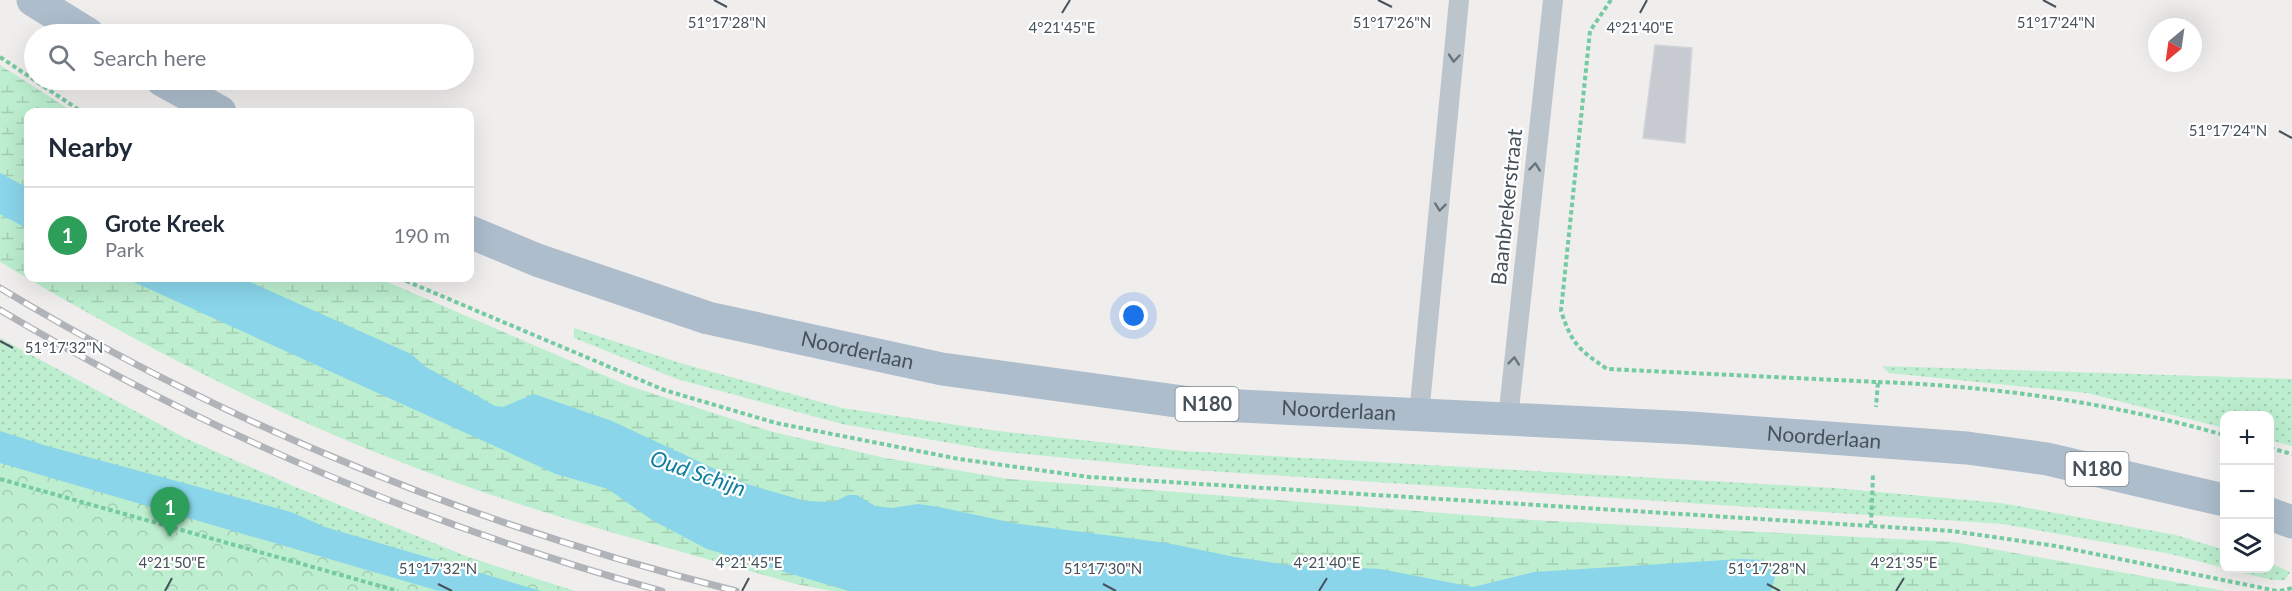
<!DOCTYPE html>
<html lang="en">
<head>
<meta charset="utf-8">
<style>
  body { margin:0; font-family:Lato,sans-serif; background:#f6f6f7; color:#1f2937 }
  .controls { position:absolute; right:18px; bottom:18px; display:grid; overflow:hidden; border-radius:12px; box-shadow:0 6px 24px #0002 }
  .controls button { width:54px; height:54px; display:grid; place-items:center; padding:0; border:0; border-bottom:2px solid #e0e1e3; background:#fff; color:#1f2937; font:30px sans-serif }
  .compass { position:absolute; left:2148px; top:18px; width:54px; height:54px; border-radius:50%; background:#fff; box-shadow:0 6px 24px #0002; rotate:209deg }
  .you { position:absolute; left:1134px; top:316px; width:21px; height:21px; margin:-15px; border:4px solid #fff; border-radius:50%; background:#1a73e8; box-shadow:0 0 0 9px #1a73e833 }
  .badge { display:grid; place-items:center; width:39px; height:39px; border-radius:50%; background:#2563eb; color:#fff; font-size:20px; font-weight:700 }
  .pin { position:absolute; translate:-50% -50px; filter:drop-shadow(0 2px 3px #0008) }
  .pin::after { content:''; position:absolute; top:32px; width:21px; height:18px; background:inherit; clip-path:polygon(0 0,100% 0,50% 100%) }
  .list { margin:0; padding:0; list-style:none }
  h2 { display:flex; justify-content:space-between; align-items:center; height:78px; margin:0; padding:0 24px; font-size:26px }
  h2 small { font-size:20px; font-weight:400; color:#747a83 }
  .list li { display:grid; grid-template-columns:39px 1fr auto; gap:18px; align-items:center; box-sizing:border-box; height:96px; padding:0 24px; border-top:2px solid #e0e1e3 }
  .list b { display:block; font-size:22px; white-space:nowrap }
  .list p { margin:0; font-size:20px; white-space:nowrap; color:#747a83 }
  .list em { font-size:20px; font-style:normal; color:#747a83 }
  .icon { flex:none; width:33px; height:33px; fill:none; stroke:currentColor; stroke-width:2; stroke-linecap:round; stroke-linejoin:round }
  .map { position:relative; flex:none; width:2292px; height:591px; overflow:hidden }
  .search { position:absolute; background:#fff; box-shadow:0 6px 24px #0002; left:24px; top:24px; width:450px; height:66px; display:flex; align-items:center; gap:15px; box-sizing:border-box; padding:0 21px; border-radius:33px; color:#747a83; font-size:22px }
  .panel { position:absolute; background:#fff; box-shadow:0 6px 24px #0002; left:24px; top:108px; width:450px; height:174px; border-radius:12px }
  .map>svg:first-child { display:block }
</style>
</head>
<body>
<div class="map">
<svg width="2292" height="591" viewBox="0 0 2292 591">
  <defs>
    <pattern id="grass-dots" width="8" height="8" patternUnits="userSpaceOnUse" patternTransform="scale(1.5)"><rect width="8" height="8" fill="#bceecf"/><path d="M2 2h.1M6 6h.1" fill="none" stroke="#a3ceb4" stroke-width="1.8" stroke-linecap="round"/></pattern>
    <pattern id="forest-crowns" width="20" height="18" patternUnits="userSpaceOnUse" patternTransform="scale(1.5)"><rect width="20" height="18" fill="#bceecf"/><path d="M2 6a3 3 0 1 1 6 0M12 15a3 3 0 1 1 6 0" fill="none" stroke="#a3ceb4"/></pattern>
    <pattern id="wetland-marsh" width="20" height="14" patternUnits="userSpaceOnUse" patternTransform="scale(1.5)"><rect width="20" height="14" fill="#bceecf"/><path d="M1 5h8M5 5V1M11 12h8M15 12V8" fill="none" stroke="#a3ceb4"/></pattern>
  </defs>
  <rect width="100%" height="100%" fill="#f0eded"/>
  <!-- grass -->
  <path fill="url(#grass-dots)" d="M574,328L680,363L842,408L998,431L1183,451L1834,488L2001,503L2176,535L2224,550V568L2171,554L2003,524L1180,469L996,451L842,424L677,379L574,338Z
    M0,338L185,438L298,488L471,558L208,516L0,462Z
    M1882,366L2292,379V446L2270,440V416H2224V428L2087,393L1889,373Z
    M2270,563L2290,572L2285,580H2272L2228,569L2270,568Z"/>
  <!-- forest -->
  <path fill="url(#forest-crowns)" d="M0,462L208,516L471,558L575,591H0Z"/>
  <!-- wetland -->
  <path fill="url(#wetland-marsh)" d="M0,65L73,112H28V278H378L629,386L773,432L885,458L1009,479L1532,520L1954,542L2225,591H831L796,584C670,548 542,516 419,469C272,414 134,342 0,262Z"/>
  <!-- water -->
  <path fill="#8ad5ea" d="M0,173L28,188V229L0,214Z
    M125,278H241L411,354L426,367L495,406L503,407L534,394L612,421L747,484L805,501L834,502L848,495H857L875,506L892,508L918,504L939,507L1013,523L1167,543L1235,557L1288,565L1380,569L1473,587L1534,572L1741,559L1765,560L1775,577L1771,591H849L707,549L652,520L608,489L556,474Z
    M0,431L47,446L291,512L325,527L541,591H439L0,463Z"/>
  <!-- building -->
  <path fill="#c7cad0" stroke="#d1d4d9" stroke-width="1.5" d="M1655,45L1692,48L1685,143L1643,138Z"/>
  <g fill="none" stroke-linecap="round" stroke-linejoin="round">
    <!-- path -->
    <path stroke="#75cba1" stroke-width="4" stroke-dasharray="4.5 3" stroke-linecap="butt" d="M1611,0L1590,31L1561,311C1572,344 1578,349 1607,369L1878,382L1876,407
      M0,57L82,112
      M399,278L664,390L776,423L959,459L1089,477L1952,531L2056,546L2277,591
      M1878,382C1994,386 2112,403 2224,435
      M2270,448L2292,454
      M0,479L398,591
      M1871,525L1873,474
      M2280,591L2292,588"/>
    <!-- lane -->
    <path stroke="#bcc5cc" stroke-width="20" d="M1419,415L1459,0
      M1508,419L1553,0"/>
    <!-- primary -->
    <g stroke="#adbdcc" stroke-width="33">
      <path d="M33,0L88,34"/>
      <path d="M162,80L220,112"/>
      <path id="s1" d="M470,232L537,260L708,318L942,369L1198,404L1691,428L1967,448L2047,459L2224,500"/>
      <path d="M2270,514L2292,522"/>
    </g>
    <!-- rail casing -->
    <g stroke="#b0b3b8" stroke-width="7">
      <path id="rail" d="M0,288C229,426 476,526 736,591
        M0,310C207,433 430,527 662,591"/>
    </g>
    <!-- rail -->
    <use href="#rail" stroke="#fff" stroke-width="4.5" stroke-dasharray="14" stroke-linecap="butt"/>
  </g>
  <!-- one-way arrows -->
  <defs><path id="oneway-chevron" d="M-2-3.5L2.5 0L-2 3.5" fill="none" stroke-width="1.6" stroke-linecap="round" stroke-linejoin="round" transform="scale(1.5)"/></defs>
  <g stroke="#69747c">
    <use href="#oneway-chevron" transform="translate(1454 58) rotate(95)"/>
    <use href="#oneway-chevron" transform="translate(1535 167) rotate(-84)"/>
    <use href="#oneway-chevron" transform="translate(1440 207) rotate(96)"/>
    <use href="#oneway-chevron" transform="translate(1514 361) rotate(-84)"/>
  </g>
  <!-- ticks -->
  <path fill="none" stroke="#46515a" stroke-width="2" d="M714,0L727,7M1378,0L1392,7M2043,0L2056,7M1062,13L1070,0M1640,13L1647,0M2279,131L2292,138M0,341L13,348M438,584L452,591M1103,584L1116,591M1767,584L1780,591M165,591L172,578M742,591L749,578M1319,591L1327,578M1896,591L1904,578"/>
  <g text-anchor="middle" stroke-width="4.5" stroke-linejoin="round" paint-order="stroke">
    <!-- shield labels -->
    <g fill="#fff" stroke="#7e858c" stroke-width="1.5">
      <rect x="1175.5" y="387" width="63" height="34" rx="4.5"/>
      <rect x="2065.5" y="452" width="63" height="34" rx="4.5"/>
    </g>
    <g font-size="20" font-weight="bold" fill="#46515a">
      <text x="1207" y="411">N180</text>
      <text x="2097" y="476">N180</text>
    </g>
    <!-- street labels -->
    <g font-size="21" fill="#46515a" stroke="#fff">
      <text transform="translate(1507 207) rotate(-84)" y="7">Baanbrekerstraat</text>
      <text dy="7" stroke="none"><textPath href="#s1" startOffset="406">Noorderlaan</textPath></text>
      <text dy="7" stroke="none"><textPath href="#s1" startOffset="892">Noorderlaan</textPath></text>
      <text dy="7" stroke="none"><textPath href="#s1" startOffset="1378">Noorderlaan</textPath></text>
    </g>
    <!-- water labels -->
    <g font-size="22" font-style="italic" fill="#0f7e9e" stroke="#fff">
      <text transform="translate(698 473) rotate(19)" y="8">Oud Schijn</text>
    </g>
  </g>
  <g font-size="15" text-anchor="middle" fill="#46515a" stroke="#fff" stroke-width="4.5" stroke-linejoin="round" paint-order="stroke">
    <text x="727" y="28">51°17'28"N</text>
    <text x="1392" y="28">51°17'26"N</text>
    <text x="2056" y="28">51°17'24"N</text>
    <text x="1062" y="33">4°21'45"E</text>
    <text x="1640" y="33">4°21'40"E</text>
    <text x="2228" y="136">51°17'24"N</text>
    <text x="64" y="353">51°17'32"N</text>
    <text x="172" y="568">4°21'50"E</text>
    <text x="749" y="568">4°21'45"E</text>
    <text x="1327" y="568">4°21'40"E</text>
    <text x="1904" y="568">4°21'35"E</text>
    <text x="438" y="574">51°17'32"N</text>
    <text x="1103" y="574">51°17'30"N</text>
    <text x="1767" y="574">51°17'28"N</text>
  </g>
</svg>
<div class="controls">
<button>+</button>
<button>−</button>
<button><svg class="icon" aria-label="layers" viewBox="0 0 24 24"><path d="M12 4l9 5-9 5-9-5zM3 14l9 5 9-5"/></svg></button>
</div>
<svg class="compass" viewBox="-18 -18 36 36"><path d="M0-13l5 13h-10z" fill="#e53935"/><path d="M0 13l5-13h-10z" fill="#747a83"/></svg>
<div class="you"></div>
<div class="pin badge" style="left:170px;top:537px;background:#2e9e5b">1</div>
<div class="search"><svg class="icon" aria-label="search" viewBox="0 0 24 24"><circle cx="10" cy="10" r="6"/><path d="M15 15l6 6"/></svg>Search here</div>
<section class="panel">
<h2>Nearby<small></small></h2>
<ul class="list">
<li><span class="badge" style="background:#2e9e5b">1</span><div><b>Grote Kreek</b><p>Park</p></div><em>190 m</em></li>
</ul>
</section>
</div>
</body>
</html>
